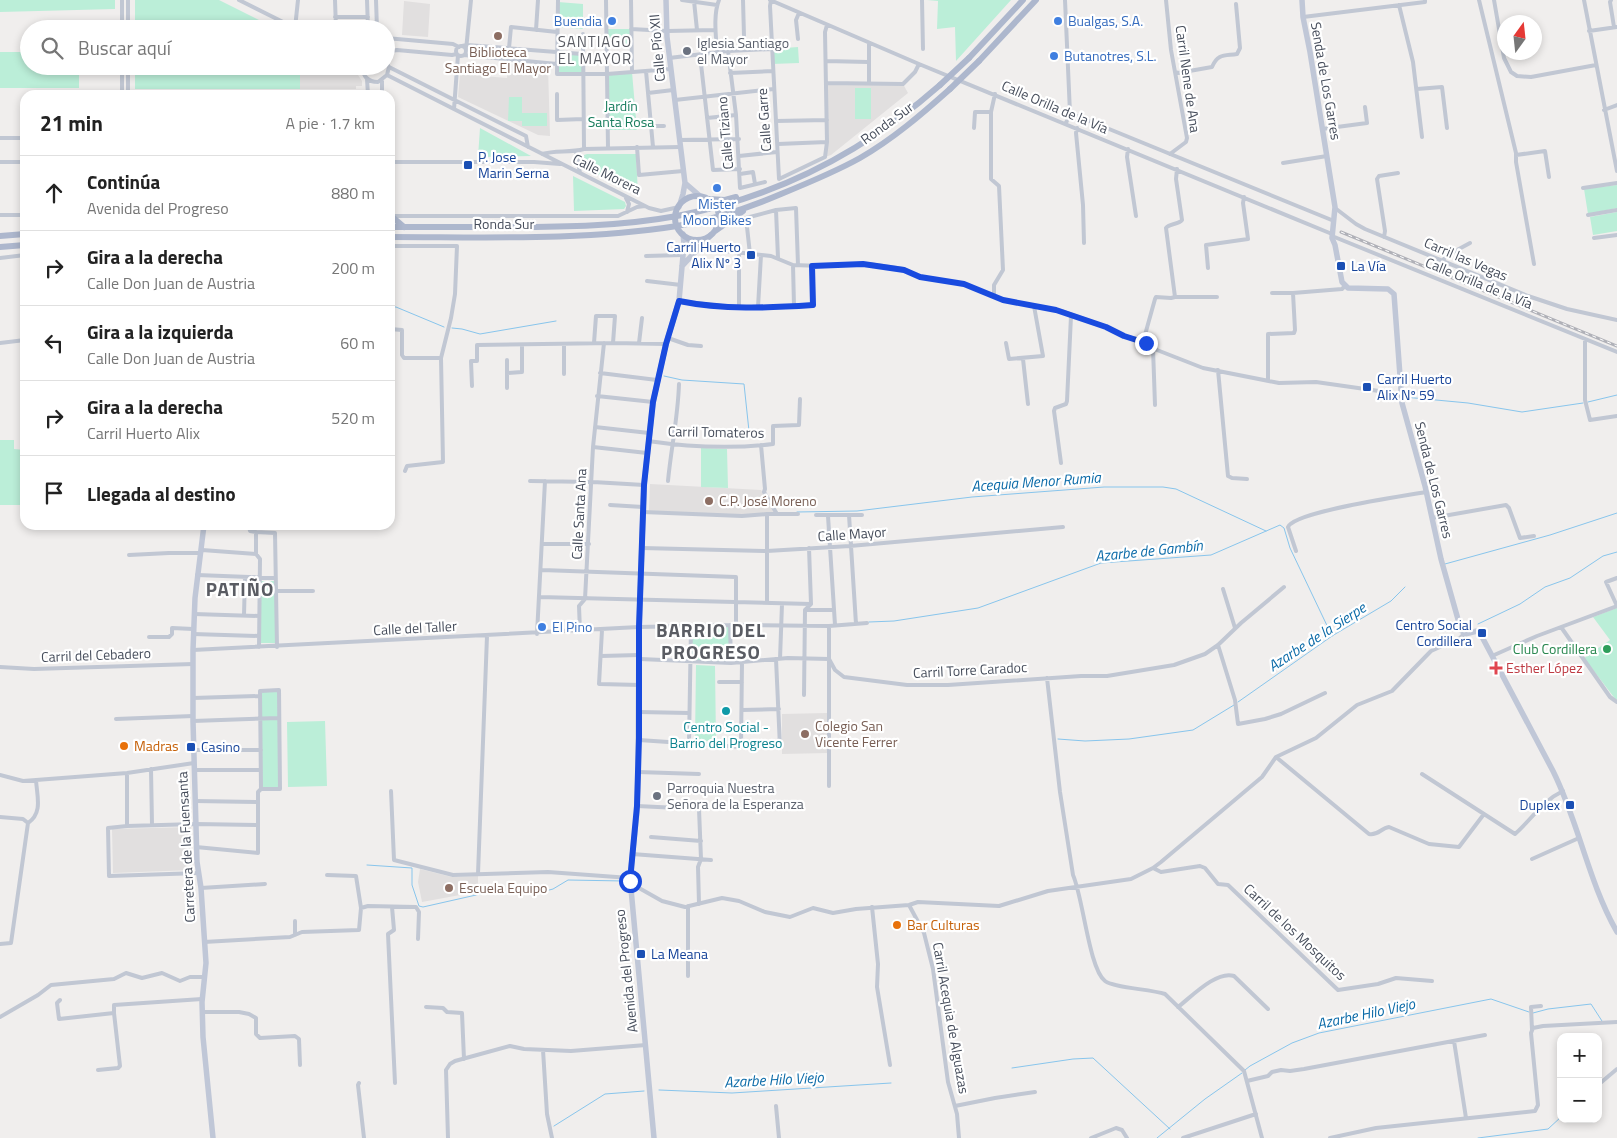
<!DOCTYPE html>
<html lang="es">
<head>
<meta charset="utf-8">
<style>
  body { margin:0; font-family:"Titillium Web",sans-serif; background:#f2f2f2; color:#222 }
  .controls { position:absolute; right:15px; bottom:15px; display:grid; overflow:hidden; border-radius:10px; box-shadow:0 2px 8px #0003 }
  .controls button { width:45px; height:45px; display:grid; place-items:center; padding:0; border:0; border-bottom:1px solid #e0e0e0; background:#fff; color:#222; font:25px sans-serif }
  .compass { position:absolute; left:1497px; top:15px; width:45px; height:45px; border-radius:50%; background:#fff; box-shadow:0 2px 8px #0003; rotate:15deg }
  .stop { position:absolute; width:15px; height:15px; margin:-11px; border:4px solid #194bdf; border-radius:50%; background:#fff }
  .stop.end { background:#194bdf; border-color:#fff; box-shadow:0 1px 5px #0008 }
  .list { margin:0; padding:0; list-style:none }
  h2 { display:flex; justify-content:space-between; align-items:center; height:65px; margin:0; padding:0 20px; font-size:21px }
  h2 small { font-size:16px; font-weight:400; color:#767676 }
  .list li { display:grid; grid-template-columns:32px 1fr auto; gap:15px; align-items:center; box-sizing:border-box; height:75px; padding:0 20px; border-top:1px solid #e0e0e0 }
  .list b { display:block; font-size:19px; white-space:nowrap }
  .list p { margin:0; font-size:16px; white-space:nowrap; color:#767676 }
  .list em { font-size:16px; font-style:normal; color:#767676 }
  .icon { flex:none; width:28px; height:28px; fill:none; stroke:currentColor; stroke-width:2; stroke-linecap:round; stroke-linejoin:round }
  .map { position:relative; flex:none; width:1617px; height:1138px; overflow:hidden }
  .search { position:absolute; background:#fff; box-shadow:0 2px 8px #0003; left:20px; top:20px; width:375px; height:55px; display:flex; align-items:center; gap:12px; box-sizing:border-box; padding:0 18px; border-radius:28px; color:#767676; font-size:19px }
  .panel { position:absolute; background:#fff; box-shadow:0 2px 8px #0003; left:20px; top:90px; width:375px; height:440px; border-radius:15px }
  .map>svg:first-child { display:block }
</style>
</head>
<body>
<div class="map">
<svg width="1617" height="1138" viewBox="0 0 1617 1138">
  <rect width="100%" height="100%" fill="#f0eeed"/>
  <!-- education -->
  <path fill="#e1dfdf" d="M404,1L430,4L428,37L402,35Z
    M509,64L548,67L550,136L538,135L458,97L460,74L507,78Z
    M300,66H353L355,67L358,75L362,81V86H356V89H300Z
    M827,83L903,84L908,93L831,155L825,157Z
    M650,484L761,490L777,514L742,516L649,512Z
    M827,713L828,753L782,754V714Z
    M191,827L192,870L113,873L112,829Z
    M420,869L452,877L478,876V895H460L422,902L418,882Z"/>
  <!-- green -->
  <path fill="#bbeed8" d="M0,0H115V9L0,12Z
    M135,0H219L277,29H135Z
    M927,0H1011L956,61L955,27L937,29L938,1Z
    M558,2L583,4V29L557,27Z
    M606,29H631V45H606Z
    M798,47L799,63L772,64V49Z
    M0,52H29V66H79V88H0Z
    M557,53L582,54V74H557Z
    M135,66H300V89H135Z
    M632,72L637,130H607V74Z
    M855,88H871V119H855Z
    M509,97H522V113H547V126H522V121H508Z
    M480,128L531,156L478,157Z
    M587,154H636L638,195L589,170L584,160V155Z
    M573,176L625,202L626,206L624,209L574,211Z
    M1617,185V208L1588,214L1584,189Z
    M1617,212V231L1593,235L1590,217Z
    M0,440H14V449L25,450V505H0Z
    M701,448L727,449L728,488L701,487Z
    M260,581H276L277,643H259Z
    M1617,608V699L1616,700L1584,658L1610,640L1593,617Z
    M730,625L731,663L691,661V626Z
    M696,665L715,666L716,742L695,740Z
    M279,690L280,789H261L260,691Z
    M325,721L327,786L288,787L287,722Z"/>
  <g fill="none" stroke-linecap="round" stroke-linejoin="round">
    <!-- stream -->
    <path stroke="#88c5ec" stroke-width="1" d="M390,307H396L444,327
      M452,328L462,329L480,334L556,321
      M664,376L682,380L744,384L749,431
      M1404,397L1468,403L1522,412L1583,403
      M1588,402L1617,395
      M797,512L857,511L972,497L1104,487H1163L1176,489L1266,531
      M1445,564L1550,535L1617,513
      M869,622L894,621L978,608L1101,563L1211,555L1280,525L1284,528L1290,548L1332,636
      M1478,624L1520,604L1545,587L1570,578L1603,556L1617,552
      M1238,702L1332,636L1391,601L1405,587
      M1058,739L1085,741L1129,739L1193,730L1234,705
      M367,865L412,868V885L419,906L423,907L485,893H538L553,889L568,880L624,881
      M1533,1013L1548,1009L1591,1004L1602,1021
      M1012,1068L1073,1059L1093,1058L1170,1129
      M1245,1070L1250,1066L1292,1043L1319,1033L1491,999L1529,1012
      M659,1090L732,1093L891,1083
      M554,1126L605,1094L644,1091
      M1157,1138L1205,1099L1242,1073
      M1478,1138L1548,1129L1561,1117"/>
    <!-- street -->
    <path stroke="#c1c7d3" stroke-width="4" d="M239,0L297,29
      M335,0L336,29
      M367,0L368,29
      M376,0L377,29
      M558,0L557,74H607L671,69
      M606,0L608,148
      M631,0L632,72
      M682,0L717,5
      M743,0L744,36
      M770,0L919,64L1332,234
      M771,0L770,6L779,179L825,157L827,142L825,32L827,25
      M922,0L923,49
      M1065,0L1070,113L1066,123
      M1166,0L1171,50L1187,138L1186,142L1170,154
      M1479,0L1516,153V162L1534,264
      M1494,0L1504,58L1511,72L1517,76L1531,77L1596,65
      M1584,0L1617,171
      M1611,0L1610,2L1614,27
      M694,1L697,30
      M1399,5L1413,62L1422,137
      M335,17H368
      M1303,17L1425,2V0
      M295,28L298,0
      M122,29V0
      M128,29V0
      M631,29L667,31L715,30
      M536,30L538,0
      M1589,31L1617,27
      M583,34L584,149
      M386,38L453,44L459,47
      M798,39L796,20L799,13
      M869,43V83
      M462,46L467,45L582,54
      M456 51a5 5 0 1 1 10 0a5 5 0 1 1-10 0Z
      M509,48L511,27L557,32
      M466,50L471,0
      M728,51L736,115L740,188L765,182
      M717,52C716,36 713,15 719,0
      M386,55L392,51L397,50L452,55L457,54
      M464,55L557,64
      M700,55L713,170L740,169
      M669,58L728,51L772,49
      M826,61L868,62
      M122,66V95
      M363,66C362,76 368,82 378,82L387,75L389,67L386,62
      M389,67L526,136L528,147
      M646,71L653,147
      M1175,72L1178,73L1212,67C1218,53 1225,56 1237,54L1240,48L1236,4
      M730,73L773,71
      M387,75L649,208L661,211L679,207
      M367,79L368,95
      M382,81V95
      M827,83L903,84L915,72L919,64
      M1417,89L1442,87L1447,128
      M648,93L673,90
      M557,94V120L583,119
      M128,95V66
      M675,100L774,89
      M454,109L458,55
      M1604,110L1617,105
      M1070,113L1334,221
      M707,118L736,115
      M776,121L827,120
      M651,126H664
      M974,128L975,112H991
      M1077,128L1076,133L1083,205L1084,243
      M1322,129L1367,123L1365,107
      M0,138H25
      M679,140L739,139
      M778,144L827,142
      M637,147L639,175L683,171
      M1128,149L1127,157L1136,216
      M576,151L580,173
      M542,154C556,150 570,153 584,149L680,147
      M1516,155L1545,151L1549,177
      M739,156L777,152
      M0,162H25
      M390,162H534L560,164
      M1283,163L1327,156
      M740,174L753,172L755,184
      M1583,188L1617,183
      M626,198L629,204L627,212
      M1335,208L1356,224L1365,229L1528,296L1567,309L1617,320
      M776,210L778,258
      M0,215H25
      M1588,215L1617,210
      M392,216H618L637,207L645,206
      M1332,236L1617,352
      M1384,237L1385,231L1377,179L1379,176L1398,173
      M684,238L692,244L706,249L771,256L793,265L822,266L869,264L904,269L920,277L964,284L1003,300L1061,311L1106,327L1124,336L1140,340L1157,350L1203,368L1279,383L1316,382L1400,394
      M1594,238L1617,235
      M390,246H457L455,294L451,318L441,358L443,462L407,466L405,471
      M739,253V308
      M750,254L746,218L776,210L796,208L798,265
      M646,256L682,255
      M0,258L25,255
      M1442,262L1446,256L1470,243
      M793,265L794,306
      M1208,268L1206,245L1248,239L1243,203L1244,197
      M647,281L681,285
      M1272,293H1293
      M994,297V285L1003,270L999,186L991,179V112L995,94
      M1175,297H1217
      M679,301L739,308L813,305L812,266
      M758,307L761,255
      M390,329L402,330V355L404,358H441
      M668,338L688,345L701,346
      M1585,339V400L1590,420L1617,416
      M1143,342L1155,299L1156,297L1171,298L1175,297L1166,228C1170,223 1178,225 1182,220L1176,179L1177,169
      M0,343L25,340
      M594,343L596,316H615L613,343
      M639,343L642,318
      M1006,343L1009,359L1043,356L1034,306
      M1153,348L1155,405
      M1023,359L1028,404
      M507,360V388
      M1218,370L1228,476L1232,478L1247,479
      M507,373L522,372V345
      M600,373L657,380
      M564,374V344
      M1268,381V334L1294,333L1295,330L1293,293L1342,289L1345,286
      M472,386L471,361H477V345L613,343L666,344
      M597,396L653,402
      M595,427L649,433
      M648,441C689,447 732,449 773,444V426L799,425L800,399
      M761,445L765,489L764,492L777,514
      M593,447L647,453
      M1061,463L1054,411L1055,408L1066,404L1067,401L1071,316
      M530,481L593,482L644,485
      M668,481C671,449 678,417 679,384
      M610,505L643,507
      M643,512L742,516L767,514H798
      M767,514V603
      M816,515H862
      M849,515L856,624
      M828,516L835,625
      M1432,518L1506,505L1509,508L1520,538L1534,536
      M249,525L250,531L256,532
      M543,544H589
      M642,548L767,551L850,546L1063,527
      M809,548L811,604
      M202,550L256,554
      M1296,551L1288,527C1295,511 1405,496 1426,492
      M129,555L169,553H201
      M542,570L736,577V625
      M197,575L276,578
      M1223,589L1235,628
      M276,591H313
      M539,597L811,604
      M1617,606L1606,582L1617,578
      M805,610H834
      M194,614L259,616
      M244,615L245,577
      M730,625L731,663
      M829,626V786
      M1561,627L1610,697L1617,702
      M602,630L599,684L640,685
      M580,631L579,606L585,599L593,447L604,343
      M193,634L259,636
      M537,634L545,481
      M149,637H169L172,634V628L193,629
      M1218,645L1235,700L1238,724L1265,719L1281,714L1325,693
      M259,647L260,559L256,554V532L275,533L277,647
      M193,650L639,627L736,625L829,626L867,623
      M601,656L639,655
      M1492,656L1537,636L1617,606
      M640,659L731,663L788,658L829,659L835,670L844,677L907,685H948L1081,676H1107L1174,665L1205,654L1218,645L1241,623L1284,587
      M780,659L782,604
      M0,667L34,669L193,664
      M1047,678L1060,792L1073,875C1083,897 1089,969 1105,981C1114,988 1150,989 1165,994L1244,1071L1262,1138
      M719,682H742
      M279,690L280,789H261L260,691Z
      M804,695L805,610L811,604
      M193,698L260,696
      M742,710L779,709
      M639,712L689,713
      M116,719L193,716
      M193,721L279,718
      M639,740L741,747H780L776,659
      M689,743L691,626
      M741,747L742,662
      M194,750H261
      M1276,757L1369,834C1378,836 1381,828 1389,827L1429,844L1459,847L1484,814L1515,834C1532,819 1542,801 1563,791
      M151,769L152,825
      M194,770H261
      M638,772L699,774
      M127,773V826
      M1422,774L1484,814
      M0,775L23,781L127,773L194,763
      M391,791L394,860L453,875L548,872L630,878
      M195,801L258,802
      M637,806L699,809L701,859L698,867L699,904
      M0,817L23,819L28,823L11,943L0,944
      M28,823C43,813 37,796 36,780
      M651,837L701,841
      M196,847L258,853V792L261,789
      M632,854L711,860
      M1532,859L1579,838
      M1153,868L1161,872L1200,866L1205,868L1218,884L1228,885L1338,990L1378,984L1396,978L1432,981
      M199,873L109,876L108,828L127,826L196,824L258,825
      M478,874L487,636
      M327,875L356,876L361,908
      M201,888L265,884
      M630,888H639L662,901L685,907L722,898L739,901L765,912L790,917L813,908L833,913L856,909L909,905L918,902L999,906L1048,891L1131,879L1153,868L1161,862L1262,777L1276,757L1316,738L1357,705L1392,691L1431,651L1460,638L1464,634
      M909,905L924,933L933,969L948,1082L957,1114L959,1138
      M688,906V976
      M392,907L394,930L388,934L395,1083
      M872,907L878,964L877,987L890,1065
      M295,921V935
      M204,942L290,937L302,932L359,930L361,908L368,906L416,907L419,912L418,939
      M60,1000L57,1003L59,1019L114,1013V1005L202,999
      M426,1007L443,1008L447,1012L462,1013L464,1059
      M1178,1007C1191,997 1217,970 1234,976L1268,1009
      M202,1012H239L249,1014L256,1018V1034L260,1038L295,1036L299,1039L300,1065
      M0,1017L38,995L51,985L114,979L126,973L142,978L162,973L180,981L190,977H205
      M1532,1030L1531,1007L1541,1006
      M1454,1041L1466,1118
      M543,1050L547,1114L552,1138
      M98,1070L118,1068L120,1066L114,1013
      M1247,1081L1268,1076L1272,1072L1281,1070L1290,1071L1304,1069L1485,1035
      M359,1083L358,1085L364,1138
      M1598,1085L1617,1069
      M776,1106L779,1138
      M955,1106L995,1098L1035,1092
      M448,1138L446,1070L450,1064L455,1061L510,1046L524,1049L571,1051L646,1045
      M1091,1138L1116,1128L1122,1130L1127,1138
      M1183,1138L1256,1114
      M1330,1138L1376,1128L1535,1111L1538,1105L1531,1033L1533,1028L1543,1026L1617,1022"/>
    <!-- secondary -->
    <path stroke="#c0c7d7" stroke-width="5.5" d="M666,0L667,37L685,183L683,194L679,207
      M1302,0L1303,17L1310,52L1335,207L1332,238L1335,245L1342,282L1348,288L1388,289L1394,294L1402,403L1425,486L1441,559L1461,630L1465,634L1477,631L1481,635L1553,771C1579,823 1588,881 1617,932
      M685,183L700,196
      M682,266L711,235
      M204,525L195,598L193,650V721L197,862L201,888L206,963L202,1002L203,1037L213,1138
      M654,1138L630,878L637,811L638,772L639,627L644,485L653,402L666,344L679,301L684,244L683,234"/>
    <!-- primary -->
    <path stroke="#adb7cd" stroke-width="6" d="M969,58L1023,0
      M979,61L1036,0
      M675 218a22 22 0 1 1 44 0a22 22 0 1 1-44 0Z
      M709,199L725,200L736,197
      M390,215L404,227
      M390,227C430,227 471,227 511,227C566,227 622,226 677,216C777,197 864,152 940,85
      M715,231L743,211
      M0,236L25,234
      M390,237C486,237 582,241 677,226C713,220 748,208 781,194C808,183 835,172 860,158C893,139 922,114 950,89
      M0,247L25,245"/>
    <!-- rail casing -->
    <g stroke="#b0b1b8" stroke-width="3">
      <path id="rail" d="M1341,232L1617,346"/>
    </g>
    <!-- rail -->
    <use href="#rail" stroke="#fff" stroke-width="1" stroke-dasharray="4" stroke-linecap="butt"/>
    <!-- primary-bridge -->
    <path stroke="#adb7cd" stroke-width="6" d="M940,85L969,58
      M950,89L979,61"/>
  </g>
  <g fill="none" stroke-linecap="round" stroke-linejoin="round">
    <!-- route -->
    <path stroke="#194bdf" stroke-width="6" d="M630,881L637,806L639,738V627L644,485L653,402L666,344L679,301C723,310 769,308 813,305L812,266L863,264L904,270L920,277L964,284L1003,300L1056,310L1106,327L1124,336L1146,343"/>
  </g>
  <!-- markers -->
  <g fill="#3f7fe0" stroke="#fff" stroke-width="2">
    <circle cx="612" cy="21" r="5"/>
    <circle cx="1058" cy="21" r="5"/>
    <circle cx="1054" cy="56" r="5"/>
    <circle cx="717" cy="188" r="5"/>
    <circle cx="542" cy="627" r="5"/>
  </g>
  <g fill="#8d6e63" stroke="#fff" stroke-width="2">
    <circle cx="498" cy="36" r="5"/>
    <circle cx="709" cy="501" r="5"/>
    <circle cx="805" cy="734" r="5"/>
    <circle cx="449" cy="888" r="5"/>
  </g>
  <g fill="#6b7280" stroke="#fff" stroke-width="2">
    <circle cx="687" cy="51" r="5"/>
    <circle cx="657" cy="796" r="5"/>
  </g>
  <g fill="#1a4fb4" stroke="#fff" stroke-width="2">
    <rect x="463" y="160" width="10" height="10" rx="2.5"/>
    <rect x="746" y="250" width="10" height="10" rx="2.5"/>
    <rect x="1336" y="261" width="10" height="10" rx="2.5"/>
    <rect x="1362" y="382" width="10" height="10" rx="2.5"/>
    <rect x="1477" y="628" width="10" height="10" rx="2.5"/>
    <rect x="186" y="742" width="10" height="10" rx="2.5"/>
    <rect x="1565" y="800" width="10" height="10" rx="2.5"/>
    <rect x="636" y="949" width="10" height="10" rx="2.5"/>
  </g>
  <circle fill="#2e9e5b" stroke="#fff" stroke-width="2" cx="1607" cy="649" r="5"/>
  <path fill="#e0444e" stroke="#fff" stroke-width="2" d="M1493.5 660.5h5v5h5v5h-5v5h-5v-5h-5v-5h5z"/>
  <circle fill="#0f9aa8" stroke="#fff" stroke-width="2" cx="726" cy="711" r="5"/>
  <g fill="#e8710a" stroke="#fff" stroke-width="2">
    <circle cx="124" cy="746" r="5"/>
    <circle cx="897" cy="925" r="5"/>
  </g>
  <g text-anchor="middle" stroke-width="4.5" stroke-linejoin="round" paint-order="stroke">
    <!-- shop labels -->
    <g font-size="14" fill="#366cbe" stroke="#fff" text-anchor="start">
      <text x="602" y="26" text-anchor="end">Buendia</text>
      <text x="1068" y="26">Bualgas, S.A.</text>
      <text x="1064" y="61">Butanotres, S.L.</text>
      <text x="717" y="209" text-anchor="middle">Mister<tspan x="717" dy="16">Moon Bikes</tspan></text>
      <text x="552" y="632">El Pino</text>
    </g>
    <!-- worship labels -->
    <g font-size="14" fill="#5b616d" stroke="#fff" text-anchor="start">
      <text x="697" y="48">Iglesia Santiago<tspan x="697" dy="16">el Mayor</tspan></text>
      <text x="667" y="793">Parroquia Nuestra<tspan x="667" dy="16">Señora de la Esperanza</tspan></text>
    </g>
    <!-- street labels -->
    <g font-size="14" fill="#464d5b" stroke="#fff">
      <text transform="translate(657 48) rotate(-95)" y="5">Calle Pío XII</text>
      <text transform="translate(1188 79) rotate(82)" y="5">Carril Nene de Ana</text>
      <text transform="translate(1326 81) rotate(80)" y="5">Senda de Los Garres</text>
      <text transform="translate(1055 107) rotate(23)" y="5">Calle Orilla de la Vía</text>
      <text transform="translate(764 120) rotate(-94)" y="5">Calle Garre</text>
      <text transform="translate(887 123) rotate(-36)" y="5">Ronda Sur</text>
      <text transform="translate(725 133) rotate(-95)" y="5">Calle Tiziano</text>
      <text transform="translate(607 174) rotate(26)" y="5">Calle Morera</text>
      <text x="504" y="229">Ronda Sur</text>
      <text transform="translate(1466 259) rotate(23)" y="5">Carril las Vegas</text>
      <text transform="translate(1479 283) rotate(22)" y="5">Calle Orilla de la Vía</text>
      <text transform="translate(716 432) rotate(1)" y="5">Carril Tomateros</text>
      <text transform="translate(1434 480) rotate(76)" y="5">Senda de Los Garres</text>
      <text transform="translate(579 514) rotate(-87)" y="5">Calle Santa Ana</text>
      <text transform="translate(852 534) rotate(-4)" y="5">Calle Mayor</text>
      <text transform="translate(415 628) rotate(-3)" y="5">Calle del Taller</text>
      <text transform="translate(96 655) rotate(-2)" y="5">Carril del Cebadero</text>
      <text transform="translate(970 670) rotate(-3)" y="5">Carril Torre Caradoc</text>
      <text transform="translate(186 847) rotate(-93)" y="5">Carretera de la Fuensanta</text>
      <text transform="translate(1295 932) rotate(43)" y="5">Carril de los Mosquitos</text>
      <text transform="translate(626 971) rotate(-96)" y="5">Avenida del Progreso</text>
      <text transform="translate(951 1018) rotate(80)" y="5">Carril Acequia de Alguazas</text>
    </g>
    <!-- education labels -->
    <g font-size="14" fill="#785e54" stroke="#fff" text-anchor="start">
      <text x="498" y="57" text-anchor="middle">Biblioteca<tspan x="498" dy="16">Santiago El Mayor</tspan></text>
      <text x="719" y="506">C.P. José Moreno</text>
      <text x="815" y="731">Colegio San<tspan x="815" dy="16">Vicente Ferrer</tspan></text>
      <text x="459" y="893">Escuela Equipo</text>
    </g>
    <!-- park labels -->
    <g font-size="14" fill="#177c5c" stroke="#fff">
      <text x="621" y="111">Jardín<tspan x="621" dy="16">Santa Rosa</tspan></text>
    </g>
    <!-- transit labels -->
    <g font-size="14" fill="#164399" stroke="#fff" text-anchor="start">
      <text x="478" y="162">P. Jose<tspan x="478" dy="16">Marin Serna</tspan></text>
      <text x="741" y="252" text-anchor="end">Carril Huerto<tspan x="741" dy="16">Alix Nº 3</tspan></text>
      <text x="1351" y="271">La Vía</text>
      <text x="1377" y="384">Carril Huerto<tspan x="1377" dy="16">Alix Nº 59</tspan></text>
      <text x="1472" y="630" text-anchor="end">Centro Social<tspan x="1472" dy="16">Cordillera</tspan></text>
      <text x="201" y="752">Casino</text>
      <text x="1560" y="810" text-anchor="end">Duplex</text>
      <text x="651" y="959">La Meana</text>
    </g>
    <!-- leisure labels -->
    <g font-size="14" fill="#27864d" stroke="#fff" text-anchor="end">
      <text x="1597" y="654">Club Cordillera</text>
    </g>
    <!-- health labels -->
    <g font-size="14" fill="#be3a42" stroke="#fff" text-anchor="start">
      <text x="1506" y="673">Esther López</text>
    </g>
    <!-- culture labels -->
    <g font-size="14" fill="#0d838f" stroke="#fff">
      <text x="726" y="732">Centro Social -<tspan x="726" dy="16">Barrio del Progreso</tspan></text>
    </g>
    <!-- food labels -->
    <g font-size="14" fill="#c56008" stroke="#fff" text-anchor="start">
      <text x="134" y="751">Madras</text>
      <text x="907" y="930">Bar Culturas</text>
    </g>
    <!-- neighbourhood labels -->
    <g font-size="15" letter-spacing="1" fill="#5a5c63" stroke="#fff">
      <text x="595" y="47">SANTIAGO<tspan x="595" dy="17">EL MAYOR</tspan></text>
    </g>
    <!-- water labels -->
    <g font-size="15" font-style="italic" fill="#0c6ba8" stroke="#fff">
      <text transform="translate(1036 482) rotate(-4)" y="5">Acequia Menor Rumia</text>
      <text transform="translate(1149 551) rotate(-6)" y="5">Azarbe de Gambín</text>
      <text transform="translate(1317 637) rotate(-33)" y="5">Azarbe de la Sierpe</text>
      <text transform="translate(1366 1014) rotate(-12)" y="5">Azarbe Hilo Viejo</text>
      <text transform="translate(774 1080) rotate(-3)" y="5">Azarbe Hilo Viejo</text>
    </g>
    <!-- district labels -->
    <g font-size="19" font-weight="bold" letter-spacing="1" fill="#5a5c63" stroke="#fff">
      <text x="240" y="596">PATIÑO</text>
      <text x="711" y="637">BARRIO DEL<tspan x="711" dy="22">PROGRESO</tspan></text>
    </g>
  </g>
</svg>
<div class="controls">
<button>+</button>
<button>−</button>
</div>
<svg class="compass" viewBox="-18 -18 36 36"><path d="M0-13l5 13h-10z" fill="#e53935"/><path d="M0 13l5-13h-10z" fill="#767676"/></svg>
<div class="stop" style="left:630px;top:881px"></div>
<div class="stop end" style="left:1146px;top:343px"></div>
<div class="search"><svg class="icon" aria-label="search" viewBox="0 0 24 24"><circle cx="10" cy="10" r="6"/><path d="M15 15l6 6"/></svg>Buscar aquí</div>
<section class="panel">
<h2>21 min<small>A pie · 1.7 km</small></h2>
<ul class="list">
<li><svg class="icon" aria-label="ahead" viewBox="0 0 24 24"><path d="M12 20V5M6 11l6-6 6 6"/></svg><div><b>Continúa</b><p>Avenida del Progreso</p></div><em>880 m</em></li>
<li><svg class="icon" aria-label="right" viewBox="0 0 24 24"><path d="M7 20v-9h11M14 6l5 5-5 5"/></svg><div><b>Gira a la derecha</b><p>Calle Don Juan de Austria</p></div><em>200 m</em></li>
<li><svg class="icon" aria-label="left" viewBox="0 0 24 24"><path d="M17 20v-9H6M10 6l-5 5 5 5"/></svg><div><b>Gira a la izquierda</b><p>Calle Don Juan de Austria</p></div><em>60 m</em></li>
<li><svg class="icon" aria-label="right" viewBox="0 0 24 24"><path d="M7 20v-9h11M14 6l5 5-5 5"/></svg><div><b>Gira a la derecha</b><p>Carril Huerto Alix</p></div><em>520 m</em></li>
<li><svg class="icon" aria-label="arrive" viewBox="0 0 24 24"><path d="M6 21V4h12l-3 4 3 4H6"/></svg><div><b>Llegada al destino</b></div></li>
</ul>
</section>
</div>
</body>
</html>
